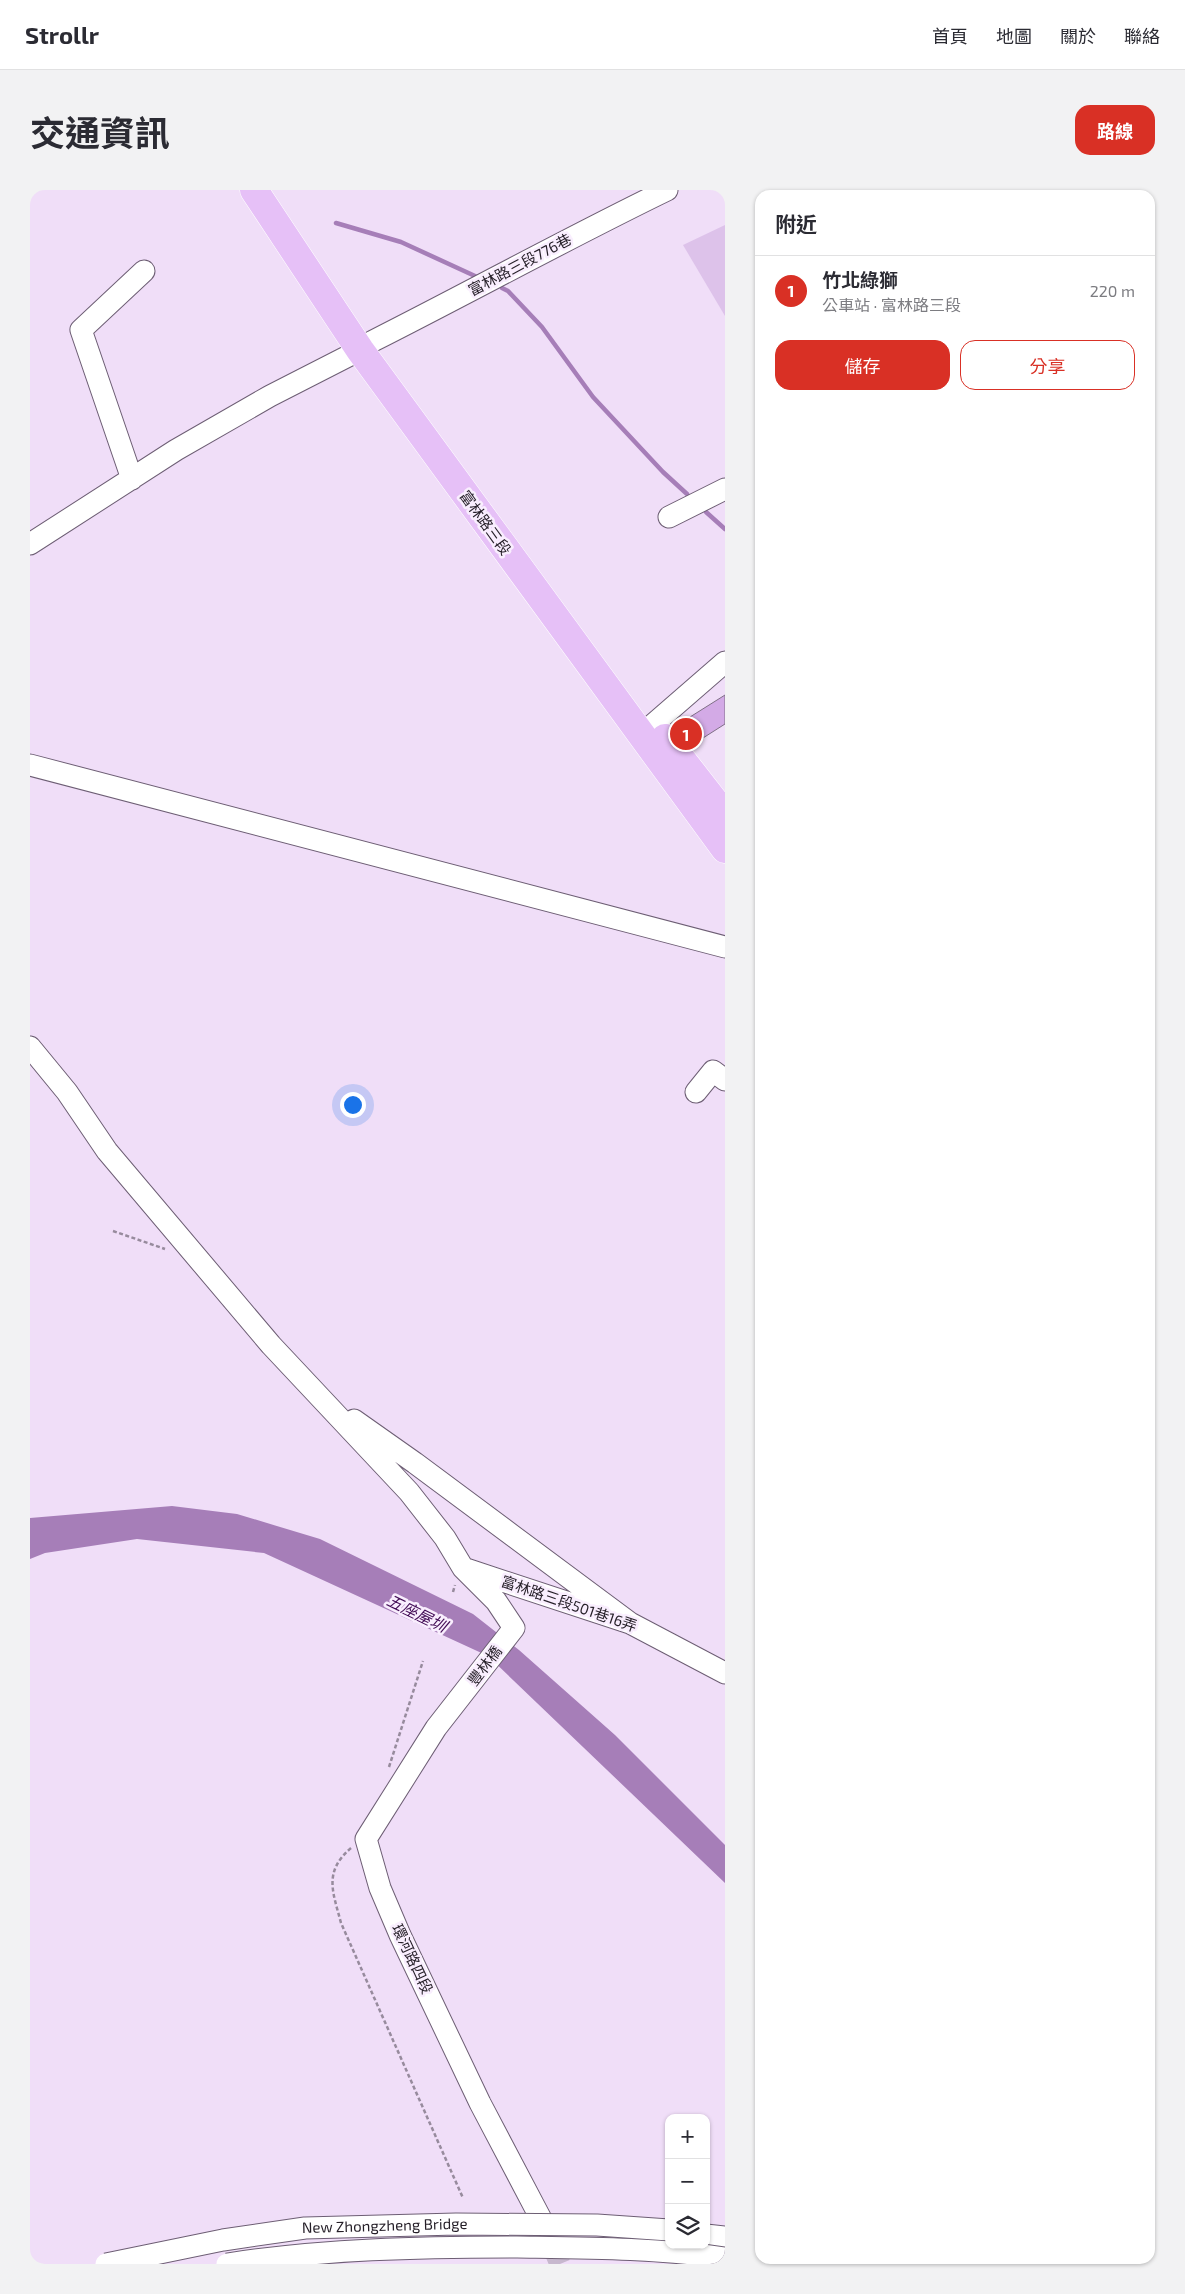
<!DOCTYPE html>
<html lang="zh-TW">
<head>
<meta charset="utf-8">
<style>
  body { margin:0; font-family:"Exo 2","Noto Sans TC",sans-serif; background:#f2f2f3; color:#2b2b33 }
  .controls { position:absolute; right:15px; bottom:15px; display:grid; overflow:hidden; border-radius:10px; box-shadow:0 1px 4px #0004 }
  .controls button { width:45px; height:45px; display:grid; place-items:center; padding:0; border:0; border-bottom:1px solid #e1e1e2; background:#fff; color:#2b2b33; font:25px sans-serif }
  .you { position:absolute; left:322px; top:914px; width:18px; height:18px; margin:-12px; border:4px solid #fff; border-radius:50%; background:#1a73e8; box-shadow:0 0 0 8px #1a73e833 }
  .badge { display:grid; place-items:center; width:32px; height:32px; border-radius:50%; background:#d93025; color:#fff; font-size:16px; font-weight:700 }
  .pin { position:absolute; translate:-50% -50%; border:2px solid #fff; box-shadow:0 1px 5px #0006 }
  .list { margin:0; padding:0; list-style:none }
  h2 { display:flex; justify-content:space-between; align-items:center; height:65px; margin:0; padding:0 20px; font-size:21px }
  h2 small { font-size:16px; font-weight:400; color:#7c7c81 }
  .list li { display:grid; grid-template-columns:32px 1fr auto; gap:15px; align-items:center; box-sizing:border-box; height:70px; padding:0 20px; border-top:1px solid #e1e1e2 }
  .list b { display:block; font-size:19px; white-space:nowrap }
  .list p { margin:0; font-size:16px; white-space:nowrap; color:#7c7c81 }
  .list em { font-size:16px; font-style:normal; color:#7c7c81 }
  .actions { display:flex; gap:10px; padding:15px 20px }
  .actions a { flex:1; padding:11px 0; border:1px solid #d93025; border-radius:15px; text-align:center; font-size:18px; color:#d93025 }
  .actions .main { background:#d93025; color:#fff }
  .icon { flex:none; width:28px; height:28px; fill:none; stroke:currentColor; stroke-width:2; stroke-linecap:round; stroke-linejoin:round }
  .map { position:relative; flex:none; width:695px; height:2074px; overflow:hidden; border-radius:15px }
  header { display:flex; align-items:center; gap:30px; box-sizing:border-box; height:70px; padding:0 25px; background:#fff; border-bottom:1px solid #e1e1e2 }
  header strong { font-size:24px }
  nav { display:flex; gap:28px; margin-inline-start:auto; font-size:18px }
  .intro { display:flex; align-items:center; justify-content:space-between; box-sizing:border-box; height:120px; padding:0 30px }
  h1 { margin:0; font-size:35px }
  .button { padding:12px 22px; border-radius:15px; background:#d93025; color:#fff; font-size:18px; font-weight:700 }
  main { display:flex; gap:30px; padding:0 30px }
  aside { flex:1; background:#fff; border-radius:15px; box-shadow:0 1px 4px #0004 }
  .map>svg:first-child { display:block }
</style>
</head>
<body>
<header>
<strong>Strollr</strong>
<nav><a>首頁</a><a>地圖</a><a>關於</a><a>聯絡</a></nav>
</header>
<div class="intro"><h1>交通資訊</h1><a class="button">路線</a></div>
<main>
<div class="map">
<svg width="695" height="2074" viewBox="0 0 695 2074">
  <rect width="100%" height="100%" fill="#f0def8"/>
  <!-- green -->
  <path fill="#ddc2ea" d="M695,35V126L653,55Z"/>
  <!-- water -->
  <path fill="#a67eb8" d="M142,1316L207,1324L290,1349L443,1424L489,1460L585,1545L695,1655V1693L458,1466L234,1363L107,1349L15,1363L0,1369V1328Z"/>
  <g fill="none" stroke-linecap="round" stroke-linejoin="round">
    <!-- stream -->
    <path stroke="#a67eb8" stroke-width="4.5" d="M306,33L371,52L445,86
      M472,98L478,101L512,137L563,207L633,282L657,304
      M676,322L695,339"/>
  </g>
  <!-- building -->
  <path fill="#d3aae6" stroke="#7f6f86" d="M695,505V534L673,548L660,527Z"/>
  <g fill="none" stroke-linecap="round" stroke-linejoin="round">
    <!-- minor-tunnel -->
    <path stroke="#c7b8ce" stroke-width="21" stroke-dasharray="21 11" stroke-linecap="butt" d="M511,2029L530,2074"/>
    <!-- minor casing -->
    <g stroke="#6d5e74" stroke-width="23">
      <path id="minor" d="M102,289L51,140L114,81
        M639,327L695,299
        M0,354L146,260L240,206L330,160L343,151C442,101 538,48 637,0
        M611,545L695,472
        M0,575L695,757
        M0,857L37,902L77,961L241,1155L379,1302L415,1348L433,1378L466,1411L484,1438L406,1538L336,1649L350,1698L370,1745L450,1913L511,2029
        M666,902L683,881L695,890
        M324,1230L385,1273L600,1433
        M436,1379L600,1433L695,1483
        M676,2045L695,2047"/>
    </g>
    <!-- major casing -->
    <g stroke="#fff" stroke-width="29">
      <path id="major" d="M224,0L330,160L695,659
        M635,548L695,625"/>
    </g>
    <!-- path -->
    <path stroke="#978b9d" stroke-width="2.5" stroke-dasharray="4 2.5" stroke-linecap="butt" d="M83,1041L135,1059
      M423,1402L425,1395
      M359,1577L393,1471
      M321,1658C293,1682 303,1702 311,1733L433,2008"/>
    <!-- minor -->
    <use href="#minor" stroke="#fff" stroke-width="21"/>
    <!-- major -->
    <use href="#major" stroke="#e6c0f7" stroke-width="28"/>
    <!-- minor-bridge casing -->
    <g stroke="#6d5e74" stroke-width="23" stroke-linecap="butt">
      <g id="minor-bridge">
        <path id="s1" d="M76,2074L193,2050L275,2038L426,2034L567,2035L639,2040"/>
        <path d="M197,2074C293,2059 390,2057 487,2057C557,2058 626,2058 695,2068"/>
      </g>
    </g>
    <!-- minor-bridge -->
    <use href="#minor-bridge" stroke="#fff" stroke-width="21"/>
  </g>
  <g text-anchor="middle" stroke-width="5" stroke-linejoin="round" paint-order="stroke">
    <!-- street labels -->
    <g font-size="15" fill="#241e27" stroke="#f9eefe">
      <text transform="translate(490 75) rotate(-28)" y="5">富林路三段776巷</text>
      <text transform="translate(455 333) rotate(54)" y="5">富林路三段</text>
      <text transform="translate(539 1414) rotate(19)" y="5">富林路三段501巷16弄</text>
      <text transform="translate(455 1476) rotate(-53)" y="5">豐林橋</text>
      <text transform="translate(382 1769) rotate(65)" y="5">環河路四段</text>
      <text dy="5" stroke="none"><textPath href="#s1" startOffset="282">New Zhongzheng Bridge</textPath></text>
    </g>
    <!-- water labels -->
    <g font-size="16" font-style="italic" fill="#420c55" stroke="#f9eefe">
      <text transform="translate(387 1423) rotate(26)" y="6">五座屋圳</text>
    </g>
  </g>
</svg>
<div class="controls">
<button>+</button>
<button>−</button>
<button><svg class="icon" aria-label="layers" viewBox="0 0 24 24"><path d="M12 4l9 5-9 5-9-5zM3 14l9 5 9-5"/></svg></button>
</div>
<div class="you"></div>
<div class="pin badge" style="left:656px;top:544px">1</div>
</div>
<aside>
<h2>附近<small></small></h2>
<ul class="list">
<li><span class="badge">1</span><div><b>竹北綠獅</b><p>公車站 · 富林路三段</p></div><em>220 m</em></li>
</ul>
<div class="actions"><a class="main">儲存</a><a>分享</a></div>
</aside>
</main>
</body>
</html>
